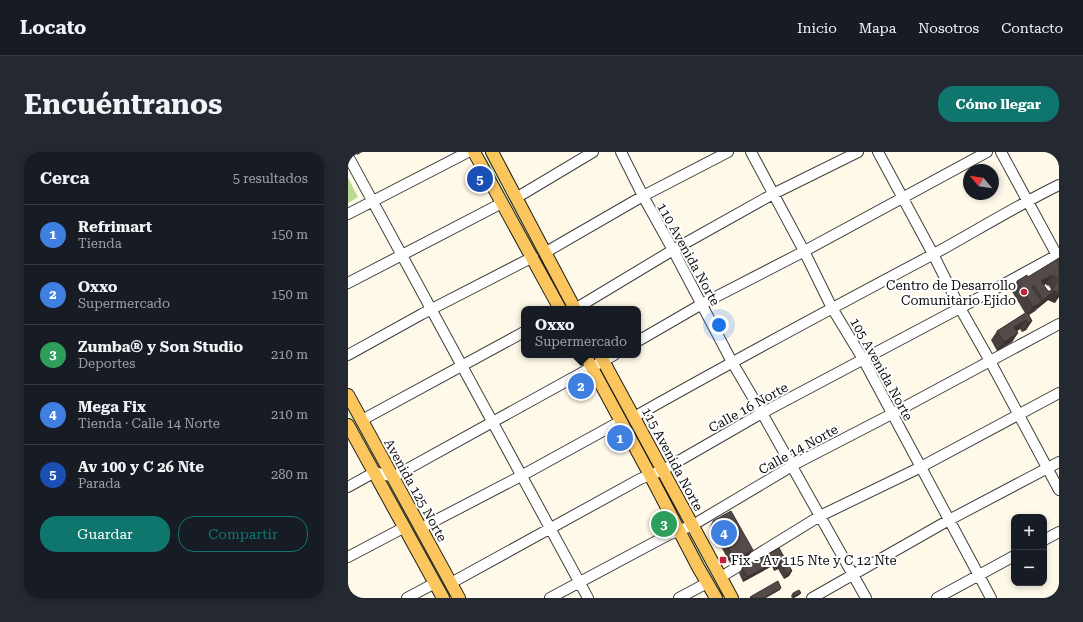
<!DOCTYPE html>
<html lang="es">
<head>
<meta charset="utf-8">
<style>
  body { margin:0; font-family:"Roboto Serif",serif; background:#242831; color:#f1f3f6 }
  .controls { position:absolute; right:12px; bottom:12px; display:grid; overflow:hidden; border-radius:8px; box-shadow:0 2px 6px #0003 }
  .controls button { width:36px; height:36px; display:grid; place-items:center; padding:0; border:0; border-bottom:1px solid #363941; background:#171b24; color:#f1f3f6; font:20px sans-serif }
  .compass { position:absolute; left:615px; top:12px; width:36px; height:36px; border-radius:50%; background:#171b24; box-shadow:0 2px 6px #0003; rotate:299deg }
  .you { position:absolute; left:371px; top:173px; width:14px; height:14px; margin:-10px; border:3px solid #fff; border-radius:50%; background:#1a73e8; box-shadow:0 0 0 6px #1a73e833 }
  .badge { display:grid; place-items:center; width:26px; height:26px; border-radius:50%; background:#0f766e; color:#fff; font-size:13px; font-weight:700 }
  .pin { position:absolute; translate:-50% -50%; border:2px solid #fff; box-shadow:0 1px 4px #0006 }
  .popup { position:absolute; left:173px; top:154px; width:120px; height:52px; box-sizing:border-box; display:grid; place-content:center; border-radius:8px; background:#171b24; filter:drop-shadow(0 1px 3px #0005); font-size:13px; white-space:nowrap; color:#9ea1a6 }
  .popup b { font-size:15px; color:#f1f3f6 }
  .popup::after { content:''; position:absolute; left:50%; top:100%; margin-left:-8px; border:8px solid transparent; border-top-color:#171b24 }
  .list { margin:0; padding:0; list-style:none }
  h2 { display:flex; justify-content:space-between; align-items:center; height:52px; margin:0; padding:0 16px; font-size:17px }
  h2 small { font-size:13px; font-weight:400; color:#9ea1a6 }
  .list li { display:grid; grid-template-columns:26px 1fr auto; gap:12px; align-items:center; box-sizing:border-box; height:60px; padding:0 16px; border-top:1px solid #363941 }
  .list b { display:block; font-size:15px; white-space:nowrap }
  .list p { margin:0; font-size:13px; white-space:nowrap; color:#9ea1a6 }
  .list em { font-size:13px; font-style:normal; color:#9ea1a6 }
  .actions { display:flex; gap:8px; padding:12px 16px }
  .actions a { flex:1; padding:9px 0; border:1px solid #0f766e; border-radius:16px; text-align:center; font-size:14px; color:#0f766e }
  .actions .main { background:#0f766e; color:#fff }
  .map { position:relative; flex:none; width:711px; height:446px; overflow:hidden; border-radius:16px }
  header { display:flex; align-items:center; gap:24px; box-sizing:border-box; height:56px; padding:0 20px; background:#171b24; border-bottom:1px solid #363941 }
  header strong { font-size:19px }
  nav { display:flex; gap:22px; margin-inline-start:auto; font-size:14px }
  .intro { display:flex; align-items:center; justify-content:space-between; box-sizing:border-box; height:96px; padding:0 24px }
  h1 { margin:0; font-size:28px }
  .button { padding:10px 18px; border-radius:16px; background:#0f766e; color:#fff; font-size:14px; font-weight:700 }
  main { display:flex; gap:24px; padding:0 24px }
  aside { flex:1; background:#171b24; border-radius:16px; box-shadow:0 2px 6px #0003 }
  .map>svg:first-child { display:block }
</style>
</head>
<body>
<header>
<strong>Locato</strong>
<nav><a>Inicio</a><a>Mapa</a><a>Nosotros</a><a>Contacto</a></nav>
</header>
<div class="intro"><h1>Encuéntranos</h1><a class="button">Cómo llegar</a></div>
<main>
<aside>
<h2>Cerca<small>5 resultados</small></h2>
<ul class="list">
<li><span class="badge" style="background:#3f7fe0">1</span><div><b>Refrimart</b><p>Tienda</p></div><em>150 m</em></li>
<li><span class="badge" style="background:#3f7fe0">2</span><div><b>Oxxo</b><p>Supermercado</p></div><em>150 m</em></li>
<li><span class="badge" style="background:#2e9e5b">3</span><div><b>Zumba® y Son Studio</b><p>Deportes</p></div><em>210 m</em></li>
<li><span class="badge" style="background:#3f7fe0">4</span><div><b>Mega Fix</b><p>Tienda · Calle 14 Norte</p></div><em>210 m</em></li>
<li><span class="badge" style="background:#1a4fb4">5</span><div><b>Av 100 y C 26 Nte</b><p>Parada</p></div><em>280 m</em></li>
</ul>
<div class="actions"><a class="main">Guardar</a><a>Compartir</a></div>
</aside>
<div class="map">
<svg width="711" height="446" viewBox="0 0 711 446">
  <rect width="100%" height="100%" fill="#fff9ea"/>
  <!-- green -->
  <path fill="#d5e9b4" d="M138,5L142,8L217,145V151L213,150L136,8Z
    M255,223L260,226L305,308V315L301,312L255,229Z
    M0,252L33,313L32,316L29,315L0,262Z
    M43,335H45L106,446H101L42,337Z
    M342,383L347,386L380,446H374L342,388Z"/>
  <!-- forest -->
  <path fill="#bada93" d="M0,26L10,45L0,51Z"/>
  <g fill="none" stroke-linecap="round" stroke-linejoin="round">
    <!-- minor casing -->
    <g stroke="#3f3f3f" stroke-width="12">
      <path id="minor" d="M273,0L295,44L325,98L384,210L414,261L518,446
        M403,0L456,99L484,156L515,207L643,446
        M530,0L585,102L612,156L642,209L711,338
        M653,0L711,107
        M0,4L240,446
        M168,46L245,0
        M0,62L120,0
        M198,100L295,44L380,0
        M0,131L154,51
        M227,157L325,98L425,42L510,0
        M290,189L354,152L451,102L639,0
        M0,203L74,162L185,105
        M286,265C385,209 484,156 584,103C626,80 668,54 711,33
        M14,268L176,180
        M0,335L27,320L45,325L266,203
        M73,376L173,324L273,269
        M696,388L711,380
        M0,405L57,375
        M373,425L472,364L569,317L711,241
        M103,431L292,327L315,318L414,261L612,156L711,102
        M59,446L87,431
        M202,446L320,383L345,373L449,311L538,265L711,172
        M331,446L359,431
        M464,446L601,368L711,310
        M589,446L666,404"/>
    </g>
    <!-- major casing -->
    <g stroke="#1d1d1d" stroke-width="14">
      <path id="major" d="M126,0L212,157
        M144,0L227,157
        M237,203L302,323L350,415L368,446
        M252,203L384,446
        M0,243L111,446
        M0,273L95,446"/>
    </g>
    <!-- minor -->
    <use href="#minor" stroke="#fff" stroke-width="10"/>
    <!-- major -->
    <use href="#major" stroke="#fbc65e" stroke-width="12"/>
  </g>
  <!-- wall -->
  <path fill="#48403e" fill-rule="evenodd" d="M7,0H14L9,3Z
    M711,106L707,151L700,148L689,157L687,159L681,163L684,169L678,178L674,180L672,177L669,179L670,181L664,190L649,199L643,188L649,179L677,161L663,138L669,129L680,125ZM698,132L699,134L700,133L703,137L702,139H700L695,133Z
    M365,369L405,398L401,403L383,413L362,374Z
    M431,396L444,419L441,424L436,427L430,417L426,419L424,414L395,430L391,421L394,416Z
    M445,441H453L451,443L446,446H444L443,444Z"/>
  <!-- shaded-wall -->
  <path fill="#3b3432" d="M11,0H14L9,3Z
    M704,123L698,132L689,137L693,129Z
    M707,124L700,133L699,134L705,125Z
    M706,139L711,141V145L707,151L700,148L689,157L695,148Z
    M694,150L687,159L679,164L685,155Z
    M678,168L672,177L660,185L666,175Z
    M684,169L678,178L674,180L680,171Z
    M670,181L664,190L649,199L656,190Z
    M405,398L401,403L383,413L387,408Z
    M427,410L424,414L395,430L399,425Z
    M435,410L430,417L426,419L431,412Z
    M444,419L441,424L436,427L439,422Z
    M433,436L432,438L418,446H415Z
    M453,441L451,443L445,446L446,444Z"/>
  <!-- building -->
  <path fill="#544b48" stroke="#3b3432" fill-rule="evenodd" d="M711,106V141L706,139L695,148L686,133L684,135L694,150L685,155L669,129L679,123L680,125ZM704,123L705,125L707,124L709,128L704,139H700L693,129Z
    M679,160L684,169L680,171L678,168L666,175L670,181L656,190L649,179Z
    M383,359L405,398L387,408L365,369Z
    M431,396L444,419L439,422L433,412L435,410L432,406L429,408L427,410L399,425L394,416Z
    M432,406L435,410L431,412L429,408Z
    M430,429L433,436L415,446H403L402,445Z
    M451,438L453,441L446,444L445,441Z"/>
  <!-- markers -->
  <g fill="#bd2238" stroke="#fff" stroke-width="1.5">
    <circle cx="676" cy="140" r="4"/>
    <rect x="371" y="404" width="8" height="8" rx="2"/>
  </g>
  <g text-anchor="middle" stroke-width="4" stroke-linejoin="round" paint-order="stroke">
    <!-- street labels -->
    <g font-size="13" fill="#0c0c0c" stroke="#fff">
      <text transform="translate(341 102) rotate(61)" y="5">110 Avenida Norte</text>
      <text transform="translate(534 217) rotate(61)" y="5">105 Avenida Norte</text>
      <text transform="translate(400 255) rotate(-29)" y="5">Calle 16 Norte</text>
      <text transform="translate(450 297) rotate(-29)" y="5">Calle 14 Norte</text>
      <text transform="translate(325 307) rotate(62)" y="5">115 Avenida Norte</text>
      <text transform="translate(68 338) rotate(61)" y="5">Avenida 125 Norte</text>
    </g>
    <!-- poi labels -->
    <g font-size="13" fill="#0c0c0c" stroke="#fff" text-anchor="end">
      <text x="668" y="138">Centro de Desarrollo<tspan x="668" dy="15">Comunitario Ejido</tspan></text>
      <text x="383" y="413" text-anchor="start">Fix - Av 115 Nte y C 12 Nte</text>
    </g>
  </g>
</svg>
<div class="controls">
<button>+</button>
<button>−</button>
</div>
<svg class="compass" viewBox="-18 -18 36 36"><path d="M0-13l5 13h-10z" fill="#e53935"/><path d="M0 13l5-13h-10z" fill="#9ea1a6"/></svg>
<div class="you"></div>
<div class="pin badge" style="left:272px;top:286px;background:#3f7fe0">1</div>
<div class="pin badge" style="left:233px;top:234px;background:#3f7fe0">2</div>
<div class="popup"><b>Oxxo</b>Supermercado</div>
<div class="pin badge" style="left:316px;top:372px;background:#2e9e5b">3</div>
<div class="pin badge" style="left:376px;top:381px;background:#3f7fe0">4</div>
<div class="pin badge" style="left:132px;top:27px;background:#1a4fb4">5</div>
</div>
</main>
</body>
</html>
